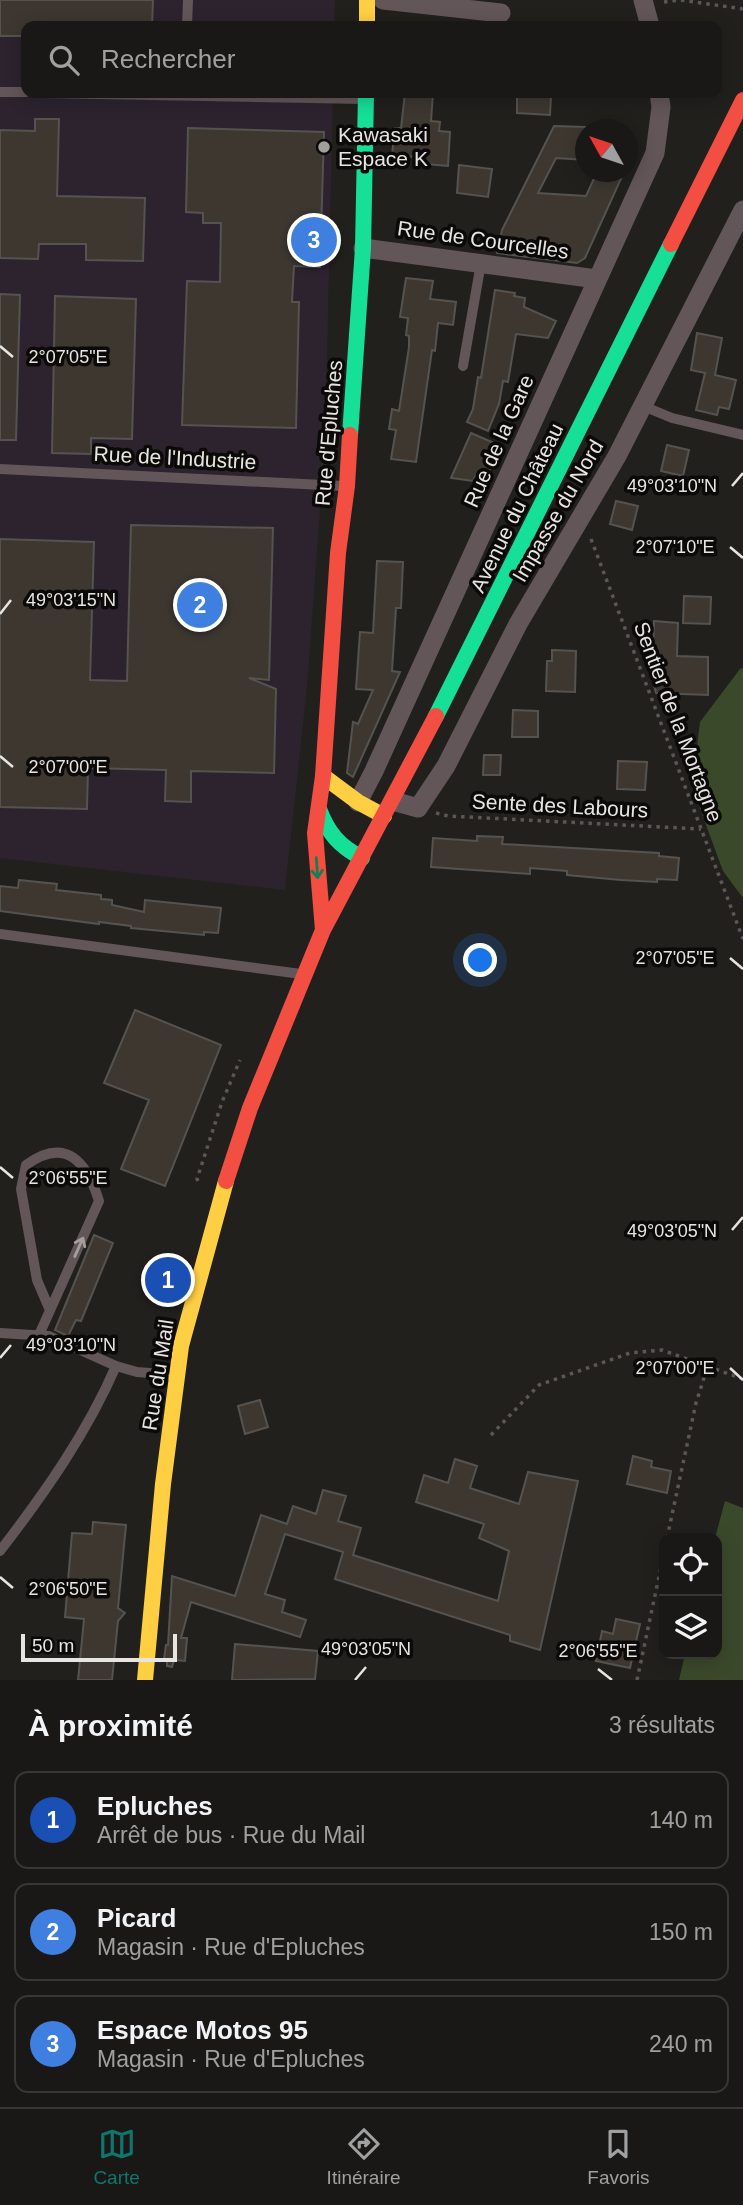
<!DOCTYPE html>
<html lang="fr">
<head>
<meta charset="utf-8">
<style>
  body { margin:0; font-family:Arial,sans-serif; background:#272523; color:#f1f3f6 }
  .controls { position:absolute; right:21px; bottom:21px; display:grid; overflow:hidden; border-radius:14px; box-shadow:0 4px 18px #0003 }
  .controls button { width:63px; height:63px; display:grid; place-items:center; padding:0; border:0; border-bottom:2px solid #383735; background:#1a1816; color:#f1f3f6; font:35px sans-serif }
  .compass { position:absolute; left:575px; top:119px; width:63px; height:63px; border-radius:50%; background:#1a1816; box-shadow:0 4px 18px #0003; rotate:310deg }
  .scale { position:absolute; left:21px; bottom:18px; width:156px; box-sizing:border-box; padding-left:7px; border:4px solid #e6e5e2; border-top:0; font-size:19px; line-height:24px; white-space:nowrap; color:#e6e5e2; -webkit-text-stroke:5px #0b0a08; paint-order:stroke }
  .you { position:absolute; left:481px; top:961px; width:24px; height:24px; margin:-18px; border:5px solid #fff; border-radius:50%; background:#1a73e8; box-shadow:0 0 0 10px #1a73e833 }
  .badge { display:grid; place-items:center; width:46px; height:46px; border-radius:50%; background:#0f766e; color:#fff; font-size:23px; font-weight:700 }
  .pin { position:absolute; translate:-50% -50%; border:4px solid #fff; box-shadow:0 2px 7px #0006 }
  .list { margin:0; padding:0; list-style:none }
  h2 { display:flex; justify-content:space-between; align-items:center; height:91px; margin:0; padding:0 28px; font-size:30px }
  h2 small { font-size:23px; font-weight:400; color:#9fa0a1 }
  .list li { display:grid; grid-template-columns:46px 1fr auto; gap:21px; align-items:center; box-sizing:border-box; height:98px; margin:0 14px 14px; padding:0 14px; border:2px solid #383735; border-radius:14px }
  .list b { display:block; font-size:26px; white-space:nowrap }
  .list p { margin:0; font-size:23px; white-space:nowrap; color:#9fa0a1 }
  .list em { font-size:23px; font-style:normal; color:#9fa0a1 }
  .icon { flex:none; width:38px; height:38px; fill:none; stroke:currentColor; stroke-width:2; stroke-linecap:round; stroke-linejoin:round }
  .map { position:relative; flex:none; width:743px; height:1680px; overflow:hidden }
  .search { position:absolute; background:#1a1816; box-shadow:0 4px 18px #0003; left:21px; right:21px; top:21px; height:77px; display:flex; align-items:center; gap:18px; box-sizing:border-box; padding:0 24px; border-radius:14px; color:#9fa0a1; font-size:26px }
  .sheet { height:427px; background:#1a1816 }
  nav { display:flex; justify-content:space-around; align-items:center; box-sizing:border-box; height:98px; border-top:2px solid #383735; background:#1a1816; font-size:19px; color:#9fa0a1 }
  nav a { display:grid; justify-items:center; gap:4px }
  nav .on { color:#0f766e }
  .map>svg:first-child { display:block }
</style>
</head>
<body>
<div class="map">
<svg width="743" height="1680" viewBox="0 0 743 1680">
  <rect width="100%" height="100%" fill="#22201d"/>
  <!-- industrial -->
  <path fill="#2c232f" d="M0,0H335L334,26H26V93H333L325,441L307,686L285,890L0,858Z"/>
  <!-- green -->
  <path fill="#3b492b" d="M743,668V898L723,871L692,787L700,722L740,669Z
    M725,1501L743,1508V1680H679L685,1654H717L715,1538Z"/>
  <!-- building -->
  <path fill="#3d3730" stroke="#545350" stroke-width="2" d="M0,0H153L152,26H26V36H0Z
    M405,93H433L431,121L440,122L439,131L450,132L448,166L414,163L415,157L392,155L395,128H401Z
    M517,94L551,96L550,115L517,113Z
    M35,119H59L57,196L145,198L143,261L86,260V244H39L38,259L0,258V130L35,131Z
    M554,126L585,127V160L556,158L538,193L586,196L597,172H624L585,258L577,263L497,253L502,230Z
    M188,128L324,132L320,267L294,266L292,302H299L296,428L182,425L187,281L220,282L221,223H203V213L186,212Z
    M459,165L492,169L488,197L457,193Z
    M406,278L433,281L430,299L456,302L453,325L438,323L435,351L432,350L416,462L391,459L396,430L389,429L392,409L399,411L409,347V336L406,335L408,318L400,317Z
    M495,290L515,293L514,296L525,298L524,307L556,321L548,338L516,334L508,382L503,381L499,404L488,431L467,422L473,409L478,377L481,378Z
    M0,294L20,295L16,440H0Z
    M55,296L136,299L132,439L91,438V454L52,453Z
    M697,333L722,338L715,375L736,380L729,409L719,407L717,415L696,410L705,373L691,370Z
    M471,433L501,446L487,477L477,473L473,481L451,478Z
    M667,445L689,450L683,476L661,471Z
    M616,501L638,506L632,530L610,524Z
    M131,525L273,528L269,680L249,678L276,689L274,773L191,771V802L165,801L166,770L88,768L87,809L0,807V539L94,542L90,680L127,681Z
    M377,561L403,562L401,608H396L392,671L400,672L353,777L347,773L353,722L358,724L373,690L356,689L360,632L373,633Z
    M684,596L711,597L710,624L683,623Z
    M654,621L678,623L677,656L708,657V695L656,693L646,654L653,655Z
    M552,650L576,651L575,692L546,691L547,661H552Z
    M513,710L538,711V737H512Z
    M484,755H501L500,775H483Z
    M618,761L647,762L645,790L617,789Z
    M477,836L503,837L502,844L659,853V856L679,858L677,880L657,879V882L621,880L567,875V871L530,868V874L431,867L433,838L477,841Z
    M19,880L57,884L56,890L101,895V899L112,900V905L144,912L145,900L221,908L218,933L204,932V935L131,928V926L99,922V924L0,911V886L18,888Z
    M135,1010L221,1045L165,1186L121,1169L149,1100L104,1083Z
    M94,1235L113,1243L81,1321L76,1320L68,1336L55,1330Z
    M260,1400L268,1427L245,1434L238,1406Z
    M633,1456L652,1461L651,1467L671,1471L667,1493L627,1484Z
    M455,1459L477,1466L470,1488L519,1504L528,1472L578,1481L540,1650L510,1641V1635L335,1579L343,1552L285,1534L265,1594L285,1600L282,1612L306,1620L300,1637L191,1602L181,1638H187L185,1661L174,1660L172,1667L167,1666V1660L164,1659L166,1645H168L172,1576L235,1596L261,1515L287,1524L293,1506L316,1514L323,1490L346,1496L338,1521L361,1528L353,1555L498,1601L509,1551L479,1538L484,1524L416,1502L424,1475L448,1483Z
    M93,1522L126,1525L118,1608L125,1613L118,1621L112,1680H78L84,1619L65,1617L72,1533L92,1534Z
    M616,1619L640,1624L630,1668L596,1661L602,1631L613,1634Z
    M235,1644L318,1651L315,1679L232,1680Z"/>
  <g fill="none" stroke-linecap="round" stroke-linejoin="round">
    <!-- path -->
    <path stroke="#5c5656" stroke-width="3.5" stroke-dasharray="3.5 5" stroke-linecap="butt" d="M681,0L743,9
      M664,2L679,0
      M591,539L743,939
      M436,813L448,816L701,829
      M198,1181L197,1179L222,1102L240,1060
      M491,1435L539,1385L630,1353L662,1350L743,1379
      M667,1538L696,1403L708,1365
      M637,1680L664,1553"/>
    <!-- lane -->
    <path stroke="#625658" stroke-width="10" d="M187,26L188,0
      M0,92H26
      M43,93L364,99
      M463,366L481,263
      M643,406L672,418L743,435
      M0,469L343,486
      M0,934L301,974
      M0,1333L49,1336L116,1366L137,1372L174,1375
      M39,1335L99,1201C87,1162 66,1136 26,1165L21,1189L37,1280L49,1308
      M0,1551C44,1494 87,1433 116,1366"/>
    <!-- street -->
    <path stroke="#625658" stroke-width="19" d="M383,0L501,13
      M643,0L650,26
      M363,248L597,279
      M393,801L418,808L446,766L518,624L617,456L743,210
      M358,802L374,771L655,153L661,107L659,93"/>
    <!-- fast -->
    <path stroke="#16e098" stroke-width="16" d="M350,435L363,248L366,93
      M436,716L671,244
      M319,809C328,833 339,846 362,858"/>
    <!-- slow -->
    <path stroke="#ffcf43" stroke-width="16" d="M367,0V26
      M323,776L358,802L384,816
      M145,1680L163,1484L181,1346L226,1181"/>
    <!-- jam -->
    <path stroke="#f24e42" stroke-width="16" d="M671,244L743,100
      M323,930L315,833L323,776L338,553L347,486L350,435
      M226,1181L250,1108L323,930L436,716"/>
  </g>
  <!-- one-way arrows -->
  <defs><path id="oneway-shaft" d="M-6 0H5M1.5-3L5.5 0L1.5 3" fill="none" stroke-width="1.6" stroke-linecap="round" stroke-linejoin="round" transform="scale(1.75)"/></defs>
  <use stroke="#118057" href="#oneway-shaft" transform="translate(317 868) rotate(86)"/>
  <use stroke="#a49e9d" href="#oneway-shaft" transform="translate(79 1247) rotate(-66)"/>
  <!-- ticks -->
  <path fill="none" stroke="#e6e5e2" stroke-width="2.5" d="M0,346L13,357M732,486L743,473M730,547L743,558M0,614L11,600M0,756L13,767M730,958L743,969M0,1167L13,1178M732,1230L743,1217M0,1358L11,1345M730,1368L743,1380M0,1577L13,1588M598,1669L612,1680M355,1680L366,1667"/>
  <!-- markers -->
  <circle fill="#a1a09d" stroke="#0b0a08" stroke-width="2.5" cx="324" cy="147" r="7"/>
  <g text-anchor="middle" stroke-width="7" stroke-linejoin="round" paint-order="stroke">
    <!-- poi labels -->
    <g font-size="21" fill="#e6e5e2" stroke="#0b0a08" text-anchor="start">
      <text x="338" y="142">Kawasaki<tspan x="338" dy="24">Espace K</tspan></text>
    </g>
    <!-- street labels -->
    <g font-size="21" fill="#e6e5e2" stroke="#0b0a08">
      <text transform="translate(483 240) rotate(8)" y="7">Rue de Courcelles</text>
      <text transform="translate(329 433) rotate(-85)" y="7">Rue d'Epluches</text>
      <text transform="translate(499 441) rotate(-66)" y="7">Rue de la Gare</text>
      <text transform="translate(175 458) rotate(3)" y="7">Rue de l'Industrie</text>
      <text transform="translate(517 508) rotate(-64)" y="7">Avenue du Château</text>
      <text transform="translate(558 511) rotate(-60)" y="7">Impasse du Nord</text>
      <text transform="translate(678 722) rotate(69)" y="7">Sentier de la Mortagne</text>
      <text transform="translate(560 806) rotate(3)" y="7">Sente des Labours</text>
      <text transform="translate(158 1375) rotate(-81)" y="7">Rue du Mail</text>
    </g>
  </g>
  <g font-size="18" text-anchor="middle" fill="#e6e5e2" stroke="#0b0a08" stroke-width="7" stroke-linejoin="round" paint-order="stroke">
    <text x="68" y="363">2°07'05"E</text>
    <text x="672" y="492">49°03'10"N</text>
    <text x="675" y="553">2°07'10"E</text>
    <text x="71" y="606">49°03'15"N</text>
    <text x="68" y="773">2°07'00"E</text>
    <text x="675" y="964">2°07'05"E</text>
    <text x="68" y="1184">2°06'55"E</text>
    <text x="672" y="1237">49°03'05"N</text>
    <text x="71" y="1351">49°03'10"N</text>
    <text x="675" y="1374">2°07'00"E</text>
    <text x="68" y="1595">2°06'50"E</text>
    <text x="366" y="1655">49°03'05"N</text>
    <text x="598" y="1657">2°06'55"E</text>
  </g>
</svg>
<div class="controls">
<button><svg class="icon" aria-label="locate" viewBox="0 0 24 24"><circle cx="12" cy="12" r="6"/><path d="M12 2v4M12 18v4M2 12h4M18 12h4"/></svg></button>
<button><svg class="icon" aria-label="layers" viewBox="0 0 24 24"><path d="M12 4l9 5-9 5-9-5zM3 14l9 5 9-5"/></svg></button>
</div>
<svg class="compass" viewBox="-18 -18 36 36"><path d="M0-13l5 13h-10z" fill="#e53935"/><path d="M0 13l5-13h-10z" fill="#9fa0a1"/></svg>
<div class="scale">50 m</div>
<div class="you"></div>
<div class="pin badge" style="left:168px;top:1280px;background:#1a4fb4">1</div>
<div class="pin badge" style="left:200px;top:605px;background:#3f7fe0">2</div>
<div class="pin badge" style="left:314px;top:240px;background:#3f7fe0">3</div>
<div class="search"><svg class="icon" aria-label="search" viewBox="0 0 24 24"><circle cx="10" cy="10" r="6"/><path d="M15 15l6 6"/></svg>Rechercher</div>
</div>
<section class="sheet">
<h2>À proximité<small>3 résultats</small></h2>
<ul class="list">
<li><span class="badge" style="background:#1a4fb4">1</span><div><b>Epluches</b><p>Arrêt de bus · Rue du Mail</p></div><em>140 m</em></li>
<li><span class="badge" style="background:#3f7fe0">2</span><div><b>Picard</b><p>Magasin · Rue d'Epluches</p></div><em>150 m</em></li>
<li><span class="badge" style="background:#3f7fe0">3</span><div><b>Espace Motos 95</b><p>Magasin · Rue d'Epluches</p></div><em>240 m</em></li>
</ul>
</section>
<nav>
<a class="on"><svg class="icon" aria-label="map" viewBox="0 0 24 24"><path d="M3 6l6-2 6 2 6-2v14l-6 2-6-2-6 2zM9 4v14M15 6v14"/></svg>Carte</a>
<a><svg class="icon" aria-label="directions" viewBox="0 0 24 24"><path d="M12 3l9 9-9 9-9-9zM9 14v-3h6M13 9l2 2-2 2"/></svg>Itinéraire</a>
<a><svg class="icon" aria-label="saved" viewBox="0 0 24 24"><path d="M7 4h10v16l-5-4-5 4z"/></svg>Favoris</a>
</nav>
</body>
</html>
